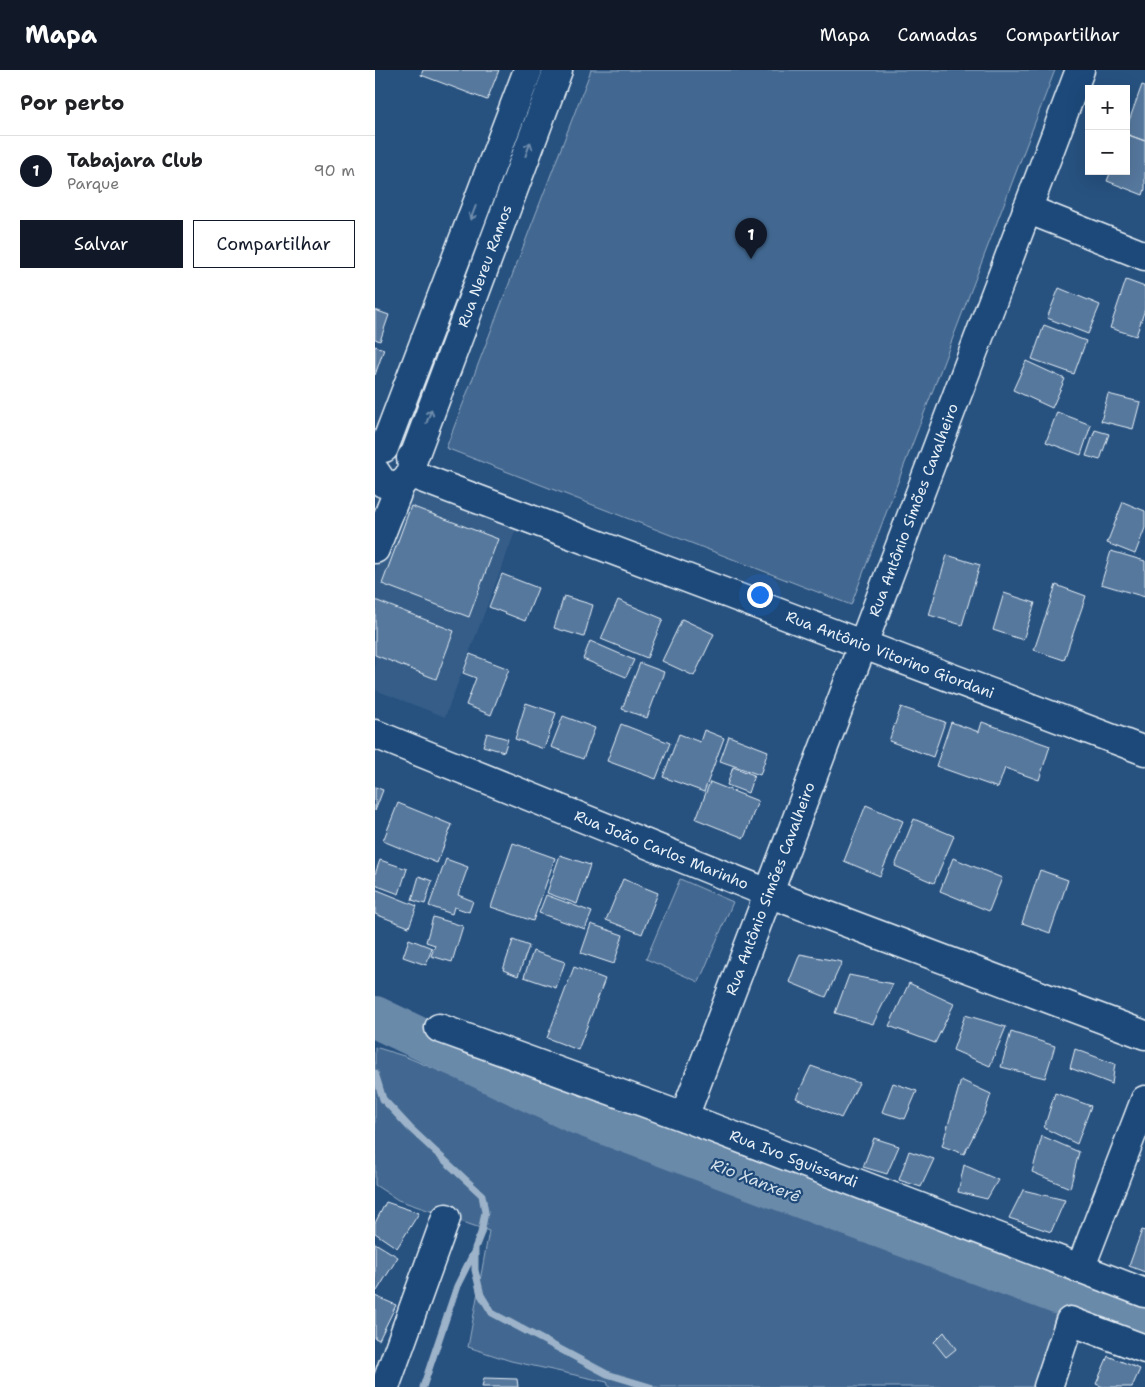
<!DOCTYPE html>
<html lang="pt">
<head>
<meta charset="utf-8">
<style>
  body { margin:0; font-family:"Shantell Sans",sans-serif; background:#f2f2f2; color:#202124 }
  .controls { position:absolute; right:15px; top:15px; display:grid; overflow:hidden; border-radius:0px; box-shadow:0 5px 20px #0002 }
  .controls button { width:45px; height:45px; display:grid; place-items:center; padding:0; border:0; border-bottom:1px solid #e0e0e0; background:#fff; color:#202124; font:25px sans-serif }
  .you { position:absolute; left:384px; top:524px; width:18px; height:18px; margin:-12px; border:4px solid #fff; border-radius:50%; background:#1a73e8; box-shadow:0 0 0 8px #1a73e833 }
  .badge { display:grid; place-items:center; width:32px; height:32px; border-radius:50%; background:#111827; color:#fff; font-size:16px; font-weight:700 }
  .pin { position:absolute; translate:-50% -41px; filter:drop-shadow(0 1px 2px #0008) }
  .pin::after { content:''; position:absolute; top:26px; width:18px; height:15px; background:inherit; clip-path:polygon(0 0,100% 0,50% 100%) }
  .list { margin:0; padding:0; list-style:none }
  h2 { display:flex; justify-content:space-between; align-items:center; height:65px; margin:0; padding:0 20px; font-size:21px }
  h2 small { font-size:16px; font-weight:400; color:#757577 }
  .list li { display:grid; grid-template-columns:32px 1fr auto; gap:15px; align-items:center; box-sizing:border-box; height:70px; padding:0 20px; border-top:1px solid #e0e0e0 }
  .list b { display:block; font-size:19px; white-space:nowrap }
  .list p { margin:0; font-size:16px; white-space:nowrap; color:#757577 }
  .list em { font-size:16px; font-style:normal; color:#757577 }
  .actions { display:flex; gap:10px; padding:15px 20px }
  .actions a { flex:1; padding:11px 0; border:1px solid #111827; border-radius:0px; text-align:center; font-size:18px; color:#111827 }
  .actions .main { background:#111827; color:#fff }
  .map { position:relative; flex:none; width:770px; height:1317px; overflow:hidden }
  header { display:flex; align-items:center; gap:30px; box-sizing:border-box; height:70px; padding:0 25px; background:#111827; color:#fff }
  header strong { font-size:24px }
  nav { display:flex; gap:28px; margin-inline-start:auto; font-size:18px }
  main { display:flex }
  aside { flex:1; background:#fff }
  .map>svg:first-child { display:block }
</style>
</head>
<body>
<header>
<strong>Mapa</strong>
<nav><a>Mapa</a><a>Camadas</a><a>Compartilhar</a></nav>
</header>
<main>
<aside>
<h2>Por perto<small></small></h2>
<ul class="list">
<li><span class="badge">1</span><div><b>Tabajara Club</b><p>Parque</p></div><em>90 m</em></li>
</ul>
<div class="actions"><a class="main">Salvar</a><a>Compartilhar</a></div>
</aside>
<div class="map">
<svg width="770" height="1317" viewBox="0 0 770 1317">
  <rect width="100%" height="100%" fill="#27517f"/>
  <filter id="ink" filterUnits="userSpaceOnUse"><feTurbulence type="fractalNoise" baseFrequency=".02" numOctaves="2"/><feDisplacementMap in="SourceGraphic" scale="10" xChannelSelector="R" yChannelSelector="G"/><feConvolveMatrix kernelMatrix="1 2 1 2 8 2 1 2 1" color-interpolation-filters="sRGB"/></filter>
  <g filter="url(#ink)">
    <!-- built -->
    <path fill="#355d88" d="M32,415L142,457L70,647L0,620V501Z"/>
    <!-- green -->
    <path fill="#436891" stroke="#96acc4" d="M216,0H680L476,535L71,378Z
      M305,809L358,832L324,912L271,889Z
      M0,977L29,986L303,1101L547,1190L606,1203L673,1227L683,1235L662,1317H234L232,1312L136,1291L93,1277L114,1161L23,1130L0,1115Z"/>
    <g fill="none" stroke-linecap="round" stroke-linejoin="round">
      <!-- stream -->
      <path stroke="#9db3c9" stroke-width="7" d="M0,1003L8,1029L35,1058L107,1125L110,1142L106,1163L100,1178V1200L106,1225L117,1243L232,1304L275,1317
        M48,1317L82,1216L99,1182"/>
      <!-- river -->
      <path stroke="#6b8aaa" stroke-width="42" d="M0,947L199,1042L770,1256"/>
    </g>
    <!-- building -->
    <path fill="#57789d" stroke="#e8f1f8" d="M48,0H124L112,30L46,5Z
      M767,15L770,16V71L751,64V59Z
      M751,64L770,71V119L768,125L732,111L736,101H751Z
      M751,210L770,217V239L761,266L735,258Z
      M684,218L725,235L713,264L672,248Z
      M0,240L14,245L5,271L0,269Z
      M669,255L711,271L699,304L657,289Z
      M0,276L9,279L0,305Z
      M651,291L690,309L677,338L638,320Z
      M733,324L765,332L758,359L726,351Z
      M682,342L716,355L706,385L671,372Z
      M720,360L734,364L725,390L711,386Z
      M748,432L770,441V458L760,484L732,473Z
      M36,436L123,469L94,547L7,514Z
      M736,481L770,491V527L726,514Z
      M572,485L605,495L587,555L554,545Z
      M127,504L163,518L150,551L114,537Z
      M681,515L711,526L689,590L659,580Z
      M629,523L660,533L648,570L618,560Z
      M189,526L218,535L209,567L179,558Z
      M0,530L79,561L61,609L0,585Z
      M243,530L288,549L272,588L226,569Z
      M307,549L339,564L319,606L287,591Z
      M215,571L259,590L251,607L208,589Z
      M95,584L134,599L116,645L91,635L101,608L88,603Z
      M265,593L289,602L272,648L247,639Z
      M151,633L181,643L169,679L140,669Z
      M526,637L570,652L558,687L514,671Z
      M188,646L220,658L208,689L176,677Z
      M576,652L604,662L607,652L675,676L664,710L630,698L623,718L561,696Z
      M246,654L295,673L281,709L232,691Z
      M329,660L349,668L329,722L288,707L304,664L325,672Z
      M112,663L133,669L129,682L108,676Z
      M354,666L393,681L385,705L345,691Z
      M358,697L379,705L373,723L352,715Z
      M335,712L383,731L369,768L321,749Z
      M0,717L8,720L0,741Z
      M23,733L77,755L62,793L8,771Z
      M491,735L528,751L505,806L469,791Z
      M539,749L579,766L559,813L520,796Z
      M138,773L180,788L158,851L116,837Z
      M185,785L215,795L202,834L172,823Z
      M578,788L627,808L614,841L565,821Z
      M71,789L93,797L83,825L98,831L94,842L79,837L77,844L54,836Z
      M5,790L32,799L24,824L0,815V804Z
      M665,800L693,810L675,863L647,853Z
      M44,806L57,811L50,834L37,830Z
      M248,809L283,823L267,864L231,850Z
      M0,819L42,836L34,857L0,844Z
      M171,825L217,842L210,859L164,843Z
      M58,847L88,856L77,892L56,886L60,875L51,872Z
      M216,854L248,865L239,894L206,883Z
      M34,869L57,878L51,895L28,887Z
      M138,870L154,876L143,906L128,900Z
      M158,881L190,892L181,918L149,907Z
      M425,884L467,892L451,927L414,912Z
      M199,897L230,909L203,980L172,968Z
      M474,905L518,914L498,954L460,943Z
      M534,913L579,934L560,973L514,956Z
      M590,945L631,957L615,996L578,980Z
      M636,962L680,976L670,1008L626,997Z
      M700,979L740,994L737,1014L695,998Z
      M436,996L484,1013L466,1048L421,1028Z
      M586,1010L616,1024L609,1045L589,1084L567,1076Z
      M518,1013L542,1021L530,1049L507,1042Z
      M680,1023L716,1036L702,1074L669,1058Z
      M667,1066L704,1082L695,1118L657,1102Z
      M499,1068L524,1076L512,1104L488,1097Z
      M534,1081L559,1089L546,1117L524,1110Z
      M589,1095L623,1110L612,1129L583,1122Z
      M648,1120L690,1130L676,1162L634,1148Z
      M11,1132L44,1143L22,1178L0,1163V1153Z
      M767,1160L770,1161V1202L754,1196Z
      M0,1173L23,1187L2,1221L0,1220Z
      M0,1226L21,1235L4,1270L0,1268Z
      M569,1262L581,1279L571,1287L559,1272Z
      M733,1286L765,1299L757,1317H728L721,1314Z
      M109,1308L142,1309L143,1317H107Z"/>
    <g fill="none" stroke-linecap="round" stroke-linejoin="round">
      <!-- minor casing -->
      <g stroke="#e8f1f8" stroke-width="31">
        <g id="minor">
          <path d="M652,139L770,186"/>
          <path id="s1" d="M0,664L393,823L770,965"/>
          <path id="s2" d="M64,958L309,1047L770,1223"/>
          <path id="s3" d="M309,1047L705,0"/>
          <path d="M705,1199L770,1030"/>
          <path d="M10,1317L71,1148"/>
          <path d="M673,1317L695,1251L770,1279"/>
        </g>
      </g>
      <!-- tertiary casing -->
      <g stroke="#e8f1f8" stroke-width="31">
        <g id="tertiary">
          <path d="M9,378L153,0"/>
          <path id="s4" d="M37,392L183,0"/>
          <path d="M0,401L8,413L21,416C33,410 39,402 36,388"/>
          <path id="s5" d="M36,404L770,681"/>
          <path d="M0,479L26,413"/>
        </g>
      </g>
      <!-- minor -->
      <use href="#minor" stroke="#1f4a7a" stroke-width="28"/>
      <!-- tertiary -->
      <use href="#tertiary" stroke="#1f4a7a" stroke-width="28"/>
    </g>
    <!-- one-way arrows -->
    <defs><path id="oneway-shaft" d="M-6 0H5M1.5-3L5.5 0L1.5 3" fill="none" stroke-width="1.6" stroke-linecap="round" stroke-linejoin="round" transform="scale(1.25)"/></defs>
    <g stroke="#6f8dac">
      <use href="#oneway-shaft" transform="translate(153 79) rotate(-70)"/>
      <use href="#oneway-shaft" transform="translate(98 143) rotate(111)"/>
      <use href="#oneway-shaft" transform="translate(54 346) rotate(-70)"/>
    </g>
  </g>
  <g text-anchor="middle" stroke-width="4.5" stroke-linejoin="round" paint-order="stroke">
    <!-- street labels -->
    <g font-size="15" fill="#e8f1f8" stroke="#1f4a7a">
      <text dy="5" stroke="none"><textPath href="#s4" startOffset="209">Rua Nereu Ramos</textPath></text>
      <text dy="5" stroke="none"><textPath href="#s3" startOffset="649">Rua Antônio Simões Cavalheiro</textPath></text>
      <text dy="5" stroke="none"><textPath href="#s5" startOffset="512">Rua Antônio Vitorino Giordani</textPath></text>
      <text dy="5" stroke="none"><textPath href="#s1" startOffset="309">Rua João Carlos Marinho</textPath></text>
      <text dy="5" stroke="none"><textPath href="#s3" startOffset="244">Rua Antônio Simões Cavalheiro</textPath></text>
      <text dy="5" stroke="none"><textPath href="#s2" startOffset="378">Rua Ivo Sguissardi</textPath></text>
    </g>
    <!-- water labels -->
    <g font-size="16" font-style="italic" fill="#d5e2ec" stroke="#1f4a7a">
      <text transform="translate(381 1110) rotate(21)" y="6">Rio Xanxerê</text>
    </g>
  </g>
</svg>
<div class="controls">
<button>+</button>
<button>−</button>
</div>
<div class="you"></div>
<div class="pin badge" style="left:376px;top:189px">1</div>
</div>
</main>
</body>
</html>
